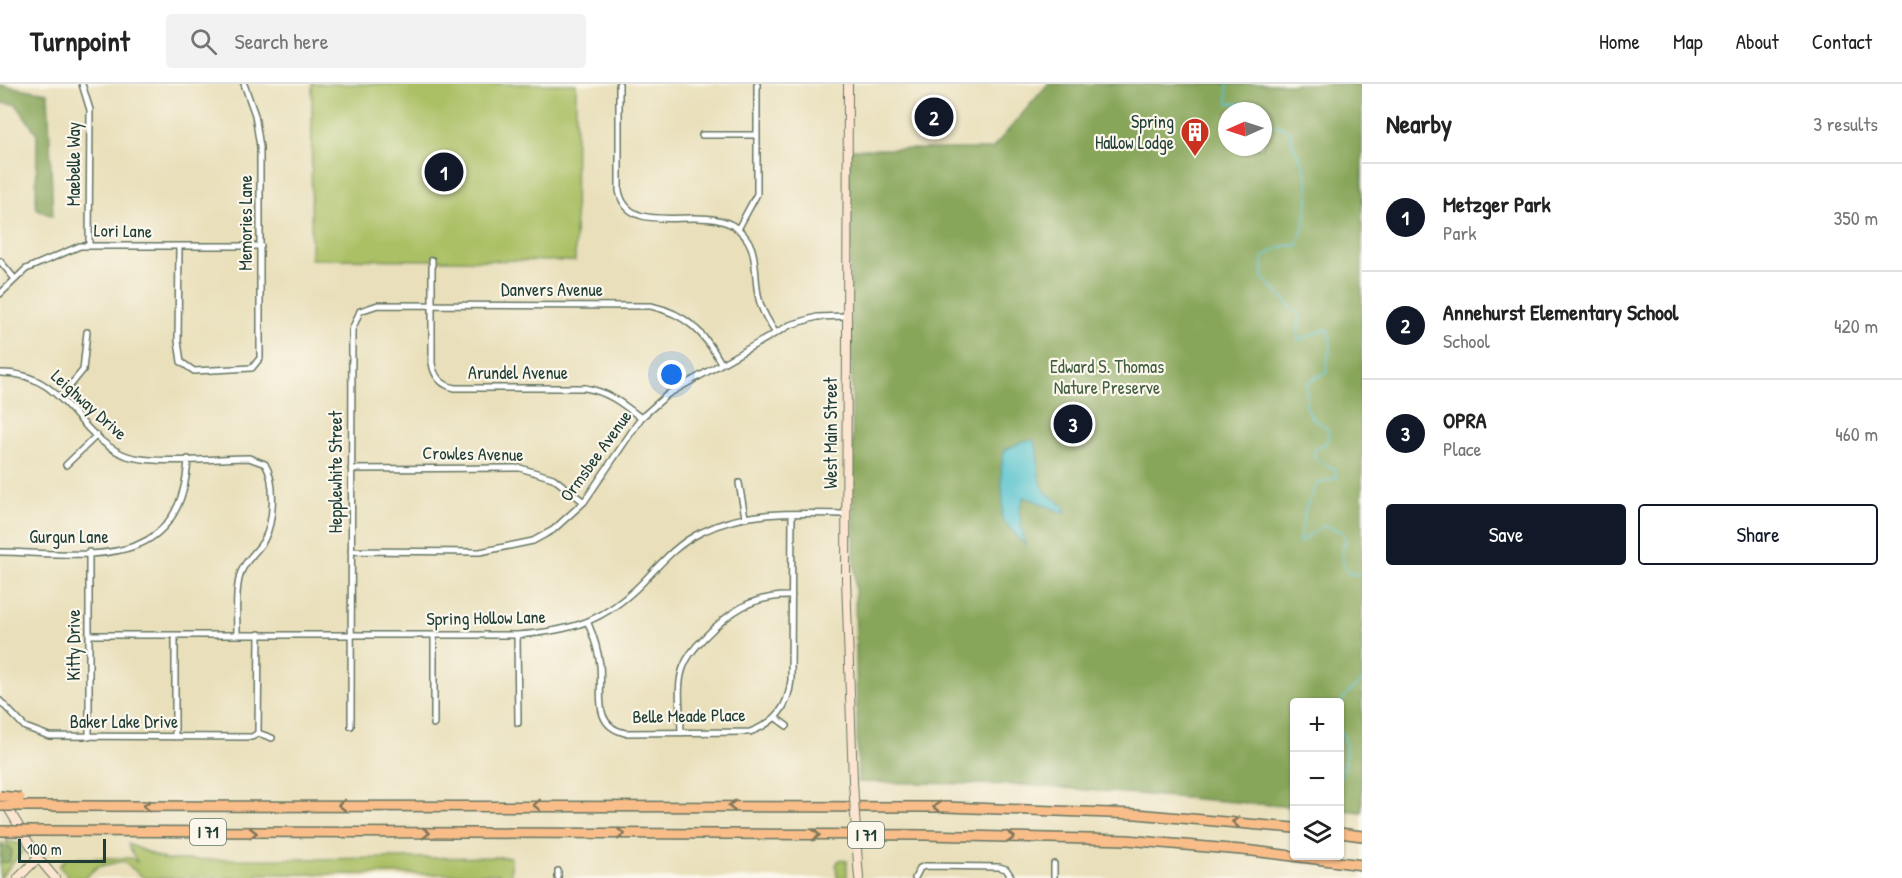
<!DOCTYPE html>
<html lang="en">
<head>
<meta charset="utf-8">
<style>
  body { margin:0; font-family:"Patrick Hand",sans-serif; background:#f2f2f2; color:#222 }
  .controls { position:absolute; right:18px; bottom:18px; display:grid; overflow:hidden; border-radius:6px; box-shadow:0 2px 4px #0004 }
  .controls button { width:54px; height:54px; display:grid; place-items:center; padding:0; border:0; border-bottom:2px solid #e0e0e0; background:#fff; color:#222; font:30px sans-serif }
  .compass { position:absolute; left:1218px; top:18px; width:54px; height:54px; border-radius:50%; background:#fff; box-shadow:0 2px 4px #0004; rotate:267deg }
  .scale { position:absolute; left:18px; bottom:15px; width:88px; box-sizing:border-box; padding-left:6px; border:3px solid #1f3d34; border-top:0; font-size:16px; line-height:21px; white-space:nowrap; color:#1f3d34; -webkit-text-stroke:4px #fbf7ec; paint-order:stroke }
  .you { position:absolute; left:672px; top:291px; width:21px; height:21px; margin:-15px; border:4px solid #fff; border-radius:50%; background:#1a73e8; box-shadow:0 0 0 9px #1a73e833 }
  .badge { display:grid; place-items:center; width:39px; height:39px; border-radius:50%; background:#111827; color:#fff; font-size:20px; font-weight:700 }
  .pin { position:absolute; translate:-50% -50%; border:3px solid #fff; box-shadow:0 2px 6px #0006 }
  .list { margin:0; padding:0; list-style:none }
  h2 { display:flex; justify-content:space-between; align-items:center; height:78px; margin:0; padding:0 24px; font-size:26px }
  h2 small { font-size:20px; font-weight:400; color:#767676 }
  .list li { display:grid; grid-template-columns:39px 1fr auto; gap:18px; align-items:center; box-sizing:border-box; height:108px; padding:0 24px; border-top:2px solid #e0e0e0 }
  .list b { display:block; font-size:22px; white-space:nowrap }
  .list p { margin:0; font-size:20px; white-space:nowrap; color:#767676 }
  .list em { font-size:20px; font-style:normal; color:#767676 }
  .actions { display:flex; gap:12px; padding:18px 24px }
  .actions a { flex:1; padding:14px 0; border:2px solid #111827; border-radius:6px; text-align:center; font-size:21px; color:#111827 }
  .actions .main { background:#111827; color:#fff }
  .icon { flex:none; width:33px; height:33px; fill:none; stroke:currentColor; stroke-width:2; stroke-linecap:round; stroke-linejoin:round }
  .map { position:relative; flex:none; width:1362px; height:794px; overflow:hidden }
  header { display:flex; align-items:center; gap:36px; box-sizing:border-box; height:84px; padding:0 30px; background:#fff; border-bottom:2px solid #e0e0e0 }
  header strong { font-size:28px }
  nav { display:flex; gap:33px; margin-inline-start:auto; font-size:21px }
  .search { width:420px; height:54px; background:#f2f2f2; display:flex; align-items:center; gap:15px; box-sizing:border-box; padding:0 21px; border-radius:6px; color:#767676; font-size:22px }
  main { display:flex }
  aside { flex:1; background:#fff }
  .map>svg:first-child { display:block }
</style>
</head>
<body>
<header>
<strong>Turnpoint</strong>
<div class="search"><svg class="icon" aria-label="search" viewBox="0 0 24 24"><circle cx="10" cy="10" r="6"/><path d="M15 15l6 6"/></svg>Search here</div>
<nav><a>Home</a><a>Map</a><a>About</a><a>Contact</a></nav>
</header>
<main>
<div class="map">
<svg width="1362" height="794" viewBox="0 0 1362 794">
  <rect width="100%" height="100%" fill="#fbf7ec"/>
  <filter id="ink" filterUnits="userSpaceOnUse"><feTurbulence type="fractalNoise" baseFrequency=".0167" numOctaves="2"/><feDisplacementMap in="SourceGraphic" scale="12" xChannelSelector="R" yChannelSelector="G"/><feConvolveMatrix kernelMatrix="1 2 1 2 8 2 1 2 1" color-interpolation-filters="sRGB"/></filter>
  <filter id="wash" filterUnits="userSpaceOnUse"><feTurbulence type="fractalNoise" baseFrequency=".008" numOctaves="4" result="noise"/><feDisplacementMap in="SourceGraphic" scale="24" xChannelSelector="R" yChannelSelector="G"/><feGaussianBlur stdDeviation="1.35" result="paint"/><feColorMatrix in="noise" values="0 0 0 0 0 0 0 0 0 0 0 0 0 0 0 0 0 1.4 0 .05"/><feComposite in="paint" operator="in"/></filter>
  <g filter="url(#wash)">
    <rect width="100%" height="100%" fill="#e9dfba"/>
    <!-- green -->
    <path fill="#abc065" stroke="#657e4c" stroke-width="1.5" d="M312,0H576L575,177L311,175Z
      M6,757L20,760L22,768L0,794V778H9L12,767Z
      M128,760L166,776L511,773V794H500L499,790H257L256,794H144L123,777L97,783L85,794H70L59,782L67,774H131L137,778Z
      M839,776L847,777V794H837L836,781Z"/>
    <!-- forest -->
    <path fill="#88a65a" stroke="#547247" stroke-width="1.5" fill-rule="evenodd" d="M1048,0H1362V728L1340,726V618H1294V723L1026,701L858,698L848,65H992ZM1227,27H1263V63H1227Z
      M0,1L48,9L53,132L36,125L37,50L16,20L0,19Z
      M1,759L12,766L9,778H0Z"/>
    <!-- water -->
    <path fill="#56c3ce" stroke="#3a8081" stroke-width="1.5" d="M1034,356C1041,370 1034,393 1046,408C1053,417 1064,416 1066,429C1050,426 1039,416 1024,413L1019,427L1025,461L1001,434C1007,410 996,389 1005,366L1023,357Z"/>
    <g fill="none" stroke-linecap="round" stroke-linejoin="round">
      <!-- stream -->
      <path stroke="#56c3ce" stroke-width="1.5" d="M1227,0L1228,19L1244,20L1249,27
        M1263,39L1282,43L1291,49C1292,69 1303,73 1306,88C1312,112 1305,139 1298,162C1284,159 1273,166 1263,174V194L1301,233L1297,248L1298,256L1328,245C1335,264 1325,271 1327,288L1307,299L1306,321L1311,333L1327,344L1329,353L1324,361L1315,364L1314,371L1317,376L1335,385L1337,394L1317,400L1306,423L1299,459L1323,442L1341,447L1346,456C1340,470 1341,478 1349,490H1362
        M1340,621L1345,612L1362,597
        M1340,645C1349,662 1347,679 1340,696"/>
    </g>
  </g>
  <g filter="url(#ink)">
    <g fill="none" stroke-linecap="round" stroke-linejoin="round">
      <!-- street casing -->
      <g stroke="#667663" stroke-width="8">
        <path id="street" d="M82,0L90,26L89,161
          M619,0V107C629,155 697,121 732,141C762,159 752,188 759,215C761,227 769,238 775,248
          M702,51H757
          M738,145L757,110V0
          M179,163L178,257L181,278L194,287L252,284L260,274V63L255,31L244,0
          M432,176V279C434,293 441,301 455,304H585C609,308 623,320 641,334
          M0,177L14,194
          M0,210L26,185L80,162H261
          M0,289C64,288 73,347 122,370C147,382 219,374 249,374L265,380C276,398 274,438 264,456C256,470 242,478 239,495C235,512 237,532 237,550
          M60,314L83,286L87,248
          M66,381L97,351
          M351,385L520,384L553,394L584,418
          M739,399L745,433
          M351,467L480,468L533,457L553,446L584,418L641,334L668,310L790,241L817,233L846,232
          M0,468C86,469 181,491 188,375
          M89,468V653
          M588,539C594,553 598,566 600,581C603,608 591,641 625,649L750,648C776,638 788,624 791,596L792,430
          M89,551H517C571,547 604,538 643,498C661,479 678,459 702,448C747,426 797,429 845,430
          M517,551L518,639
          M0,617L25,643L49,652L252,653L258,649
          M776,634L787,642
          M434,640V551
          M351,642L352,246L360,227L378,221L651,222C686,230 704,248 721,279
          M258,649L259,550
          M258,649L272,654
          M681,649C681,629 676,603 683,584C687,572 695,563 704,554C730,527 753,511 792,512
          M175,653V551
          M1054,780V794
          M558,794V787
          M915,794L920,784L925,782L999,783L1006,785L1012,794"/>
      </g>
      <!-- secondary casing -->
      <g stroke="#667663" stroke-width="10">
        <path id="secondary" d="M848,0L846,494L853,697
          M5,719L38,774L55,794
          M858,781L859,794
          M18,794L38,774"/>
      </g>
      <!-- highway casing -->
      <g stroke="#667663" stroke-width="12">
        <path id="highway" d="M24,722L946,723L1136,730L1294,744
          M47,747L925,751L1127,756L1253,767L1362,781
          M1340,749L1362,752"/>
      </g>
      <!-- street -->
      <use href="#street" stroke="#fff" stroke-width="5"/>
      <!-- secondary -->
      <use href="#secondary" stroke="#fce5d0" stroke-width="8"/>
      <!-- highway -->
      <use href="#highway" stroke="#f8bd89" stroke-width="9"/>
      <!-- secondary-bridge casing -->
      <g stroke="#667663" stroke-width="10" stroke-linecap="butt">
        <path id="secondary-bridge" d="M853,697L858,781"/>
      </g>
      <!-- highway-bridge casing -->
      <g stroke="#667663" stroke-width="12" stroke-linecap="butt">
        <path id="highway-bridge" d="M0,712L20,714
          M0,722H24
          M0,747H47"/>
      </g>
      <!-- secondary-bridge -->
      <use href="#secondary-bridge" stroke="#fce5d0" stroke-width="8"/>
      <!-- highway-bridge -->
      <use href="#highway-bridge" stroke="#f8bd89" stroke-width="9"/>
    </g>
    <!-- one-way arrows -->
    <defs><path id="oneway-chevron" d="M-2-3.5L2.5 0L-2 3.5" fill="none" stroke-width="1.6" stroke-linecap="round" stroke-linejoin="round" transform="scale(1.5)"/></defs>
    <g stroke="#81775a">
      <use href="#oneway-chevron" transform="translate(342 721) rotate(180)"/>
      <use href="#oneway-chevron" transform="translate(537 721) rotate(-180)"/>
      <use href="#oneway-chevron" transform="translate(147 722) rotate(180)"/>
      <use href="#oneway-chevron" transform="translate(732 722) rotate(-180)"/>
      <use href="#oneway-chevron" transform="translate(937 723) rotate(-180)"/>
      <use href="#oneway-chevron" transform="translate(1236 738) rotate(-175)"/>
      <use href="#oneway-chevron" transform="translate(253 749)"/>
      <use href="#oneway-chevron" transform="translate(426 749)"/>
      <use href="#oneway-chevron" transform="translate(621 750)"/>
      <use href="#oneway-chevron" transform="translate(816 751)"/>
      <use href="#oneway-chevron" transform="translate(1011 753) rotate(1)"/>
    </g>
  </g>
  <!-- icons -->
  <defs>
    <g id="building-pin" transform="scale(1.5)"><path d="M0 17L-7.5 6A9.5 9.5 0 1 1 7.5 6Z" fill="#c8321e" stroke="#fbf7ec"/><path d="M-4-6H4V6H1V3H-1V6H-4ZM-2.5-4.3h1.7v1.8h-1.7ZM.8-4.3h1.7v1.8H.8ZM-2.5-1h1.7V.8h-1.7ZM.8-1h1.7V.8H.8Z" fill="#fff"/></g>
  </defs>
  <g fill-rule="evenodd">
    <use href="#building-pin" x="1195" y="48"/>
  </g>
  <g text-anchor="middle" stroke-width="4.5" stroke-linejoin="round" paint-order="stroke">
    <!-- shield labels -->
    <g fill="#fbf7ec" stroke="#61756b" stroke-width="1.5">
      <rect x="190" y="735" width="36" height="26" rx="4.5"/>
      <rect x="848" y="738" width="36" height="26" rx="4.5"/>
    </g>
    <g font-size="16" font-weight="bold" fill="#1f3d34">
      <text x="208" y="754">I 71</text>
      <text x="866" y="757">I 71</text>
    </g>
    <!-- poi labels -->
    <g font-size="18" fill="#1f3d34" stroke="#fbf7ec" text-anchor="end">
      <text x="1174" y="44">Spring<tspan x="1174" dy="21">Hallow Lodge</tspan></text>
    </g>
    <!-- street labels -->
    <g font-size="18" fill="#1f3d34" stroke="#fbf7ec">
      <text transform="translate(74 80) rotate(-90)" y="6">Maebelle Way</text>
      <text transform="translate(246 139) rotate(-90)" y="6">Memories Lane</text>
      <text transform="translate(123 147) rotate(1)" y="6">Lori Lane</text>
      <text x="552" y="212">Danvers Avenue</text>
      <text x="518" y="295">Arundel Avenue</text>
      <text transform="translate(89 321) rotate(42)" y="6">Leighway Drive</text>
      <text transform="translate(831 349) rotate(-90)" y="6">West Main Street</text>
      <text transform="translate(473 370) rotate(1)" y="6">Crowles Avenue</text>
      <text transform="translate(596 372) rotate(-54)" y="6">Ormsbee Avenue</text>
      <text transform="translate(336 388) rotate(-90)" y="6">Hepplewhite Street</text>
      <text x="69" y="459">Gurgun Lane</text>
      <text transform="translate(486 534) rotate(-1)" y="6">Spring Hollow Lane</text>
      <text transform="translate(74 561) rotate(-90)" y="6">Kitty Drive</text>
      <text transform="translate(689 632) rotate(-1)" y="6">Belle Meade Place</text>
      <text x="124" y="644">Baker Lake Drive</text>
    </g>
    <!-- park labels -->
    <g font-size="18" fill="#425e40" stroke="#fbf7ec">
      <text x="1107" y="289">Edward S. Thomas<tspan x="1107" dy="21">Nature Preserve</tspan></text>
    </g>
  </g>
</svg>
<div class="controls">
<button>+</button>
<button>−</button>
<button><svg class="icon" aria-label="layers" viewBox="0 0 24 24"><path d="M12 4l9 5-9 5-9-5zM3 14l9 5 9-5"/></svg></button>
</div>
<svg class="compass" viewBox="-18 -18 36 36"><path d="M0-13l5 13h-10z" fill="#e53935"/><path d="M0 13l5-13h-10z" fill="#767676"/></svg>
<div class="scale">100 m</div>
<div class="you"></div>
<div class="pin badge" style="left:444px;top:88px">1</div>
<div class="pin badge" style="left:934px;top:33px">2</div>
<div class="pin badge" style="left:1073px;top:340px">3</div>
</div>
<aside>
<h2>Nearby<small>3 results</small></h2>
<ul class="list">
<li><span class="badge">1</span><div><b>Metzger Park</b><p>Park</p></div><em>350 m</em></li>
<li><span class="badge">2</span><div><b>Annehurst Elementary School</b><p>School</p></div><em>420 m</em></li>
<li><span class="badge">3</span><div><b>OPRA</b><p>Place</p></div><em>460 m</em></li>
</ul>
<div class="actions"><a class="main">Save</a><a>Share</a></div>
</aside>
</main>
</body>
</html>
